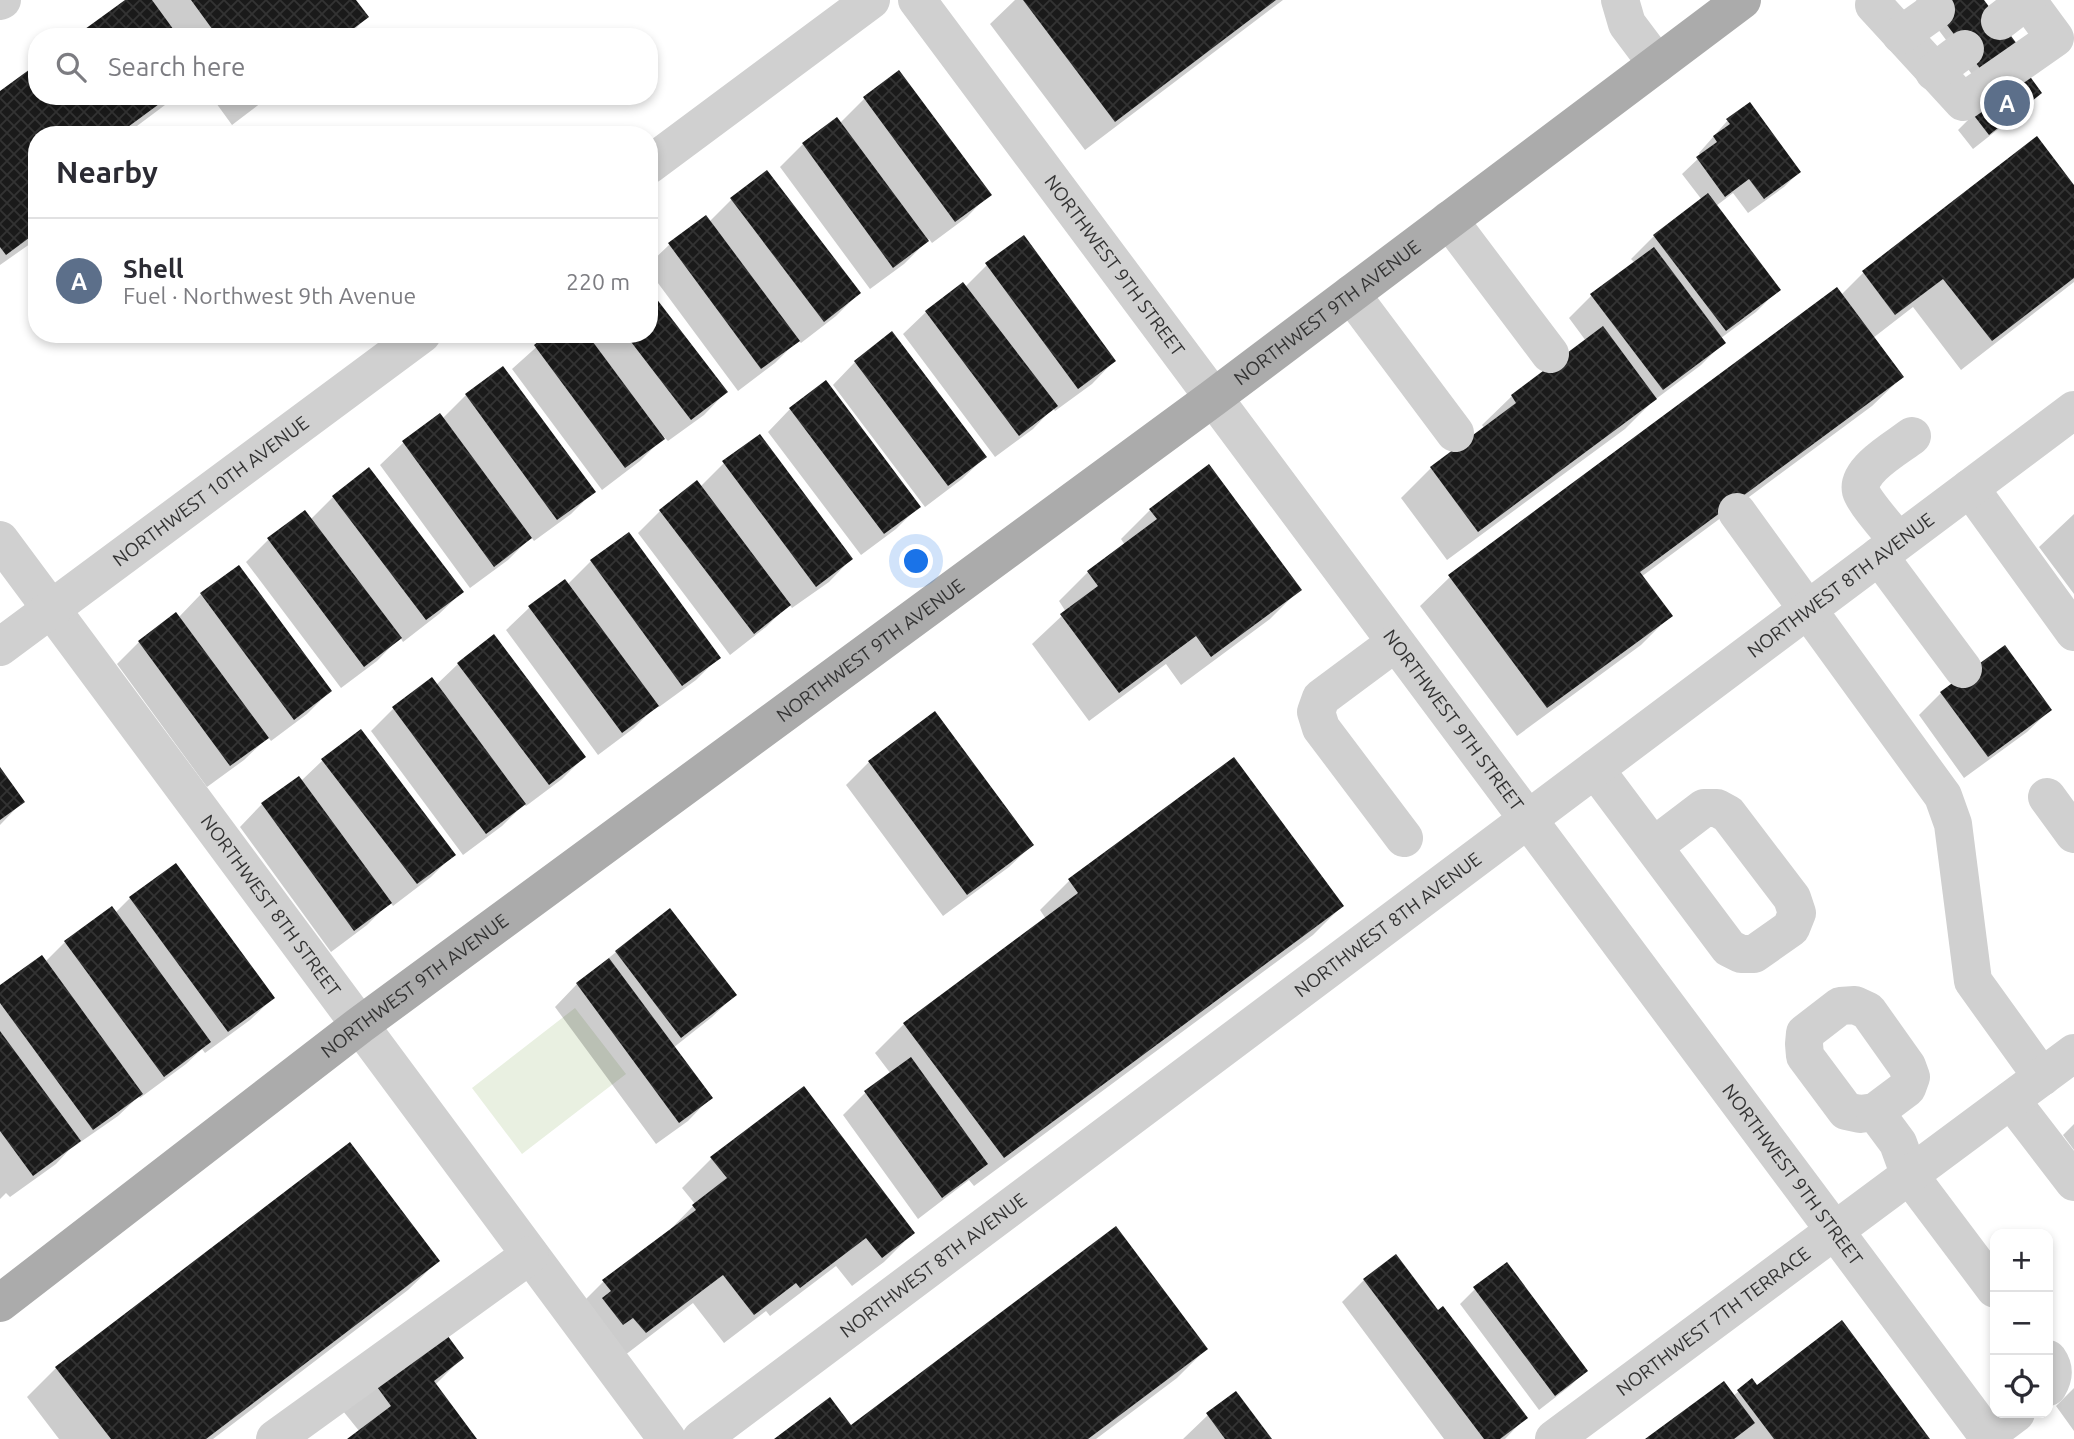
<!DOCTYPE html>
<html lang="en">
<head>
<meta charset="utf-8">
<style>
  body { margin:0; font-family:Ubuntu,sans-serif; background:#f2f2f3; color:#2b2b33 }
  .controls { position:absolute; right:21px; bottom:21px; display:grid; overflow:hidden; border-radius:14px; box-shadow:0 4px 10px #0003 }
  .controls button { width:63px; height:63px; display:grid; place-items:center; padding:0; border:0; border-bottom:2px solid #e1e1e2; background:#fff; color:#2b2b33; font:35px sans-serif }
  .you { position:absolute; left:917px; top:562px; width:24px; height:24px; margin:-18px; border:5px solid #fff; border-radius:50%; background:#1a73e8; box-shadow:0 0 0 10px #1a73e833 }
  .badge { display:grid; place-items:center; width:46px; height:46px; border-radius:50%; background:#7c3aed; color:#fff; font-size:23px; font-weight:700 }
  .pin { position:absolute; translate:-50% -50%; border:4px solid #fff; box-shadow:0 2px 7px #0006 }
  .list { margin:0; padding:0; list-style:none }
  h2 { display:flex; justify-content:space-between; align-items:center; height:91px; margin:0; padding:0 28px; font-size:30px }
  h2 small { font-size:23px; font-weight:400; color:#7c7c81 }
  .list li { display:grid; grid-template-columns:46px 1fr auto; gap:21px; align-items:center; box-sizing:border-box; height:126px; padding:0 28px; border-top:2px solid #e1e1e2 }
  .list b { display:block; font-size:26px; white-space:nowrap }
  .list p { margin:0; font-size:23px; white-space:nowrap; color:#7c7c81 }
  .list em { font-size:23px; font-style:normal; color:#7c7c81 }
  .icon { flex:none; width:38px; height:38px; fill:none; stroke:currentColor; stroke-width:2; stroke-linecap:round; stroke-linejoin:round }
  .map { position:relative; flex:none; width:2074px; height:1439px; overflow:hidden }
  .search { position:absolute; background:#fff; box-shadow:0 4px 10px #0003; left:28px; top:28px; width:630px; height:77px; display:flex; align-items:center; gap:18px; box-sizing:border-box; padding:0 24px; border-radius:28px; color:#7c7c81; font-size:26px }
  .panel { position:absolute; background:#fff; box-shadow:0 4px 10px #0003; left:28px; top:126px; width:630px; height:217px; border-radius:28px }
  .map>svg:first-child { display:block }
</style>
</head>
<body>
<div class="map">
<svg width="2074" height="1439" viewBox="0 0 2074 1439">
  <defs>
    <pattern id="building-cross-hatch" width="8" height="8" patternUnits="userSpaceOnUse" patternTransform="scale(1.75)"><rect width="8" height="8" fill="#1a1a1a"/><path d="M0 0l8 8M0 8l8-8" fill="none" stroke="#333"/></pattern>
  </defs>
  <rect width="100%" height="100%" fill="#fff"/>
  <!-- pitch -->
  <path fill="#e9f0e1" d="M575,1008L626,1074L522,1154L472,1088Z"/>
  <!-- shadow -->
  <path fill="#0003" d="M128,0H354L367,17L347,37H77Z
    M1015,0H1283L1085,150L990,24Z
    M1916,0H1982L1980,85Z
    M899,73L989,194L967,217L932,243L929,239L904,264L870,289L780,167L803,144L840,123L864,99Z
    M0,93L37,96H177L125,135H37V239L0,265Z
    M2040,93L2025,108L1973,149L1958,130L1973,115Z
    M211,96H270L232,125Z
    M1728,120L1799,172L1784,187L1748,213L1733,193L1716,206L1778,290L1756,312L1721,338L1724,342L1701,365L1652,402L1625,429L1447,560L1401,498L1431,468L1485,429L1482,425L1512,396L1586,341L1569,318L1591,296L1635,263L1631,259L1654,236L1702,200L1682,174L1701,156L1699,153Z
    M2036,139L2074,188V282L1961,370L1913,307L1873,338L1902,377L1872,406L1641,577L1670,616L1641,645L1517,736L1420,606L1450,577L1841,295L1863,273Z
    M767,172L859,293L836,316L801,343L798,340L775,363L738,391L649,271V264L669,245L706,217L709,222L731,200Z
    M987,265L1114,361L1092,384L1055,411L1053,408L1033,429L995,457L903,334L926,312L965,287Z
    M551,334H649L726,392L704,415L668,441L664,437L640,461L602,490L512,369Z
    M855,362L985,457L962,479L925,507L833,385Z
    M503,368L593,492L571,514L534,541L531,537L508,560L470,588L380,465L403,443L440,415L442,419L466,395Z
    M790,409L919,506L896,529L861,555L768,432Z
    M724,463L851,559L829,582L792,608L789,604L766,627L730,655L638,533L660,511L700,487Z
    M333,497L462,592L439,614L403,642L400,637L377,661L341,688L246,562L269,539L310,520Z
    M1150,510L1300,589L1270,619L1181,685L1166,664L1089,721L1032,644L1066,612L1059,601L1088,572L1125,545L1121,539Z
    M2074,514V594L2039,547Z
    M591,561L718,658L696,680L659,707L657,705L634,728L598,755L506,630L529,608L564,581L567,585Z
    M201,594L330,691L307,714L271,741L268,737L244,760L207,787L117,664L139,642L178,618Z
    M458,664L584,757L562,779L526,806L524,804L502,826L463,855L371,731L394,708L436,685Z
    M1941,693L2050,710L2027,732L1964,778L1919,715Z
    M934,713L1032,845L1009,867L943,916L846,785L869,762Z
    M1234,759L1342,906L1313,935L974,1186L969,1180L918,1219L843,1115L866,1092L891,1074L875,1053L904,1024L1046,919L1040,910L1069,881Z
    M323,760L454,854L431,877L393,906L390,902L367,925L331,952L240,827L262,804L301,781Z
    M0,770L23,801L0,825Z
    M130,898L273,998L250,1020L205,1053L202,1049L186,1064L140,1098L139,1096L118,1116L69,1150L56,1164L10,1197L6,1193L0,1199V987L45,962L65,942L115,913Z
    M616,952L735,995L712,1017L673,1048L710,1098L688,1121L656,1144L555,1007L577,984Z
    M2074,1124V1150L2063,1135Z
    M712,1158L913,1233L884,1262L852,1286L836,1266L770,1316L766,1311L724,1343L693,1303L616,1362L574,1311L603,1282L664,1236L695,1204L682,1188Z
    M438,1261L408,1290L213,1439H59L27,1397L56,1368Z
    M1364,1280L1437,1312L1525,1418L1505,1439H1444L1342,1302Z
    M1475,1289L1585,1371L1570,1386L1539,1410L1460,1304Z
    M1206,1349L1177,1378L1096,1439H777L850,1427Z
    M462,1358L435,1385L475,1439H350L360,1432L343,1411L373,1382Z
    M1756,1387L1928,1439H1648L1733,1396L1739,1391Z
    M2074,1388V1431L2056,1406Z
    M1208,1415L1270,1439H1183Z"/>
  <!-- building -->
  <path fill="url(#building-cross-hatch)" d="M125,0H152L179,37H74Z
    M191,0H356L369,17L342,37H218Z
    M1023,0H1276L1115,122Z
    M1928,0H1984L2023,52L1988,79Z
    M37,64V96H170L117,135H37V232L6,255L0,247V91Z
    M899,70L992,195L955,222L863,97Z
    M2026,71L2042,93L1989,135L1972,113Z
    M1750,102L1801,172L1764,199L1749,179L1725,197L1696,157L1717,142L1713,136L1730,124L1726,119Z
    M837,117L929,241L893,268L802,143Z
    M2037,136L2074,185V278L1992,341L1943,279L1895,315L1862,271Z
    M767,170L861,293L824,322L730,198Z
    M1708,193L1781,290L1726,331L1653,235Z
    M706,215L800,341L761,369L668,243Z
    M1024,235L1116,361L1078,389L985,263Z
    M1654,247L1726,343L1663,390L1590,294Z
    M963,282L1058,406L1019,436L925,311Z
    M1837,287L1904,377L1640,572L1673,616L1547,708L1448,575Z
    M649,289L728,392L691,420L625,334H649Z
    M1603,326L1657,399L1478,532L1430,467L1516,403L1511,395Z
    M892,331L987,457L948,486L854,361Z
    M548,334H587L665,439L625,468L534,345Z
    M503,366L596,492L557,520L465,394Z
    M826,380L921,507L884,534L789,408Z
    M440,413L532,538L494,567L402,441Z
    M760,434L853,559L816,587L722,461Z
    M1209,464L1302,590L1211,657L1196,636L1119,693L1060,614L1098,586L1087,571L1157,519L1149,509Z
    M369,467L464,592L426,620L332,496Z
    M697,480L791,605L754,634L659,510Z
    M305,510L402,638L364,667L267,538Z
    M629,532L721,658L682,686L590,560Z
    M239,565L332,691L294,720L200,593Z
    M565,579L659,706L622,733L528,606Z
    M176,612L269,738L230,766L138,641Z
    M494,634L586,757L549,785L457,663Z
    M2005,645L2052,710L1988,757L1940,692Z
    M432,677L526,804L486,834L392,707Z
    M935,711L1034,845L967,895L868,761Z
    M361,729L456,855L417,884L321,759Z
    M1234,757L1344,906L1004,1158L903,1023L1078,893L1068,879Z
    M0,767L25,802L0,820Z
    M299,776L392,903L354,931L261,803Z
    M176,863L275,998L228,1032L129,897Z
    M112,906L211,1042L164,1077L64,941Z
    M670,908L737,995L681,1038L615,951Z
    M42,955L143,1094L93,1130L0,1003V985Z
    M609,958L713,1098L679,1123L576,983Z
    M0,1031L81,1141L33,1176L0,1131Z
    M911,1057L988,1164L942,1198L864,1091Z
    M804,1086L915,1233L882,1258L866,1238L800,1288L796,1283L754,1315L723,1275L646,1333L633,1318L623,1325L602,1298L611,1291L602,1280L696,1210L692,1205L727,1178L710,1157Z
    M350,1142L440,1261L206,1439H111L55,1367Z
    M1116,1226L1208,1349L1088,1439H774L830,1397L851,1425Z
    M1396,1254L1438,1310L1443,1306L1528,1418L1500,1439H1484L1363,1279Z
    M1507,1262L1588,1371L1555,1396L1473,1287Z
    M1842,1320L1930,1439H1774L1737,1390L1752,1378L1757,1385Z
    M442,1328L464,1358L434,1381L477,1439H347L391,1406L372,1380Z
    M1724,1381L1755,1423L1734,1439H1645Z
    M1236,1391L1272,1439H1225L1206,1413Z"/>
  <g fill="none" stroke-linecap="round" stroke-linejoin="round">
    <!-- minor -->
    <g stroke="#d0d0d0" stroke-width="38">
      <path id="s1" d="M917,0L1990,1439"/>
      <path d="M1620,0L1627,24L1657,64"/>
      <path d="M0,1L2,0"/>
      <path d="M1874,5L1963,102L2055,38L2027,0"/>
      <path d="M2000,21L2027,0"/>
      <path d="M1901,35L1936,10"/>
      <path d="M1934,72L1965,49"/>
      <path d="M649,165L871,0"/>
      <path d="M1449,220L1550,354"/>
      <path d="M1351,294L1455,433"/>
      <path d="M1970,488L2074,632"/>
      <path d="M1737,512L1943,796L1953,824L1973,981L2042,1077"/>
      <path id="s2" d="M0,540L667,1439"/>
      <path d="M1898,541C1890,531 1864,502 1861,491C1856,470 1898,447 1912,436"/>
      <path d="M1879,556L1963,669"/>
      <path d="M1395,643L1321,698L1316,712L1321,728L1404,838"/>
      <path id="s3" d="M0,647L422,334"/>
      <path d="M1595,769L1729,948L1741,954H1754L1791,928L1797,913L1792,898L1728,814L1717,808H1704L1654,846"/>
      <path d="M2047,797L2074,834"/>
      <path d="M1855,1005L1868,1011L1907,1066L1911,1077L1907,1088L1875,1112L1860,1114L1846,1111L1805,1056L1804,1044L1805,1033L1840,1006Z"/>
      <path d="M2011,1100L2074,1182"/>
      <path d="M1875,1112L1898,1143L1910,1176L1995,1289"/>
      <path d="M2048,1359C2055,1369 2054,1377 2048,1387"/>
      <path d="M1987,1435L2016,1413"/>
      <path d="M275,1439L530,1255"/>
      <path id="s4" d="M701,1439L2074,410"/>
      <path id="s5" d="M1554,1439L2074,1053"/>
    </g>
    <!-- major -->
    <path stroke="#ababab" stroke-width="38" id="s6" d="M0,1303L360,1025L1213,398L1742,0"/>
  </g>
  <g text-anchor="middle" stroke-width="7" stroke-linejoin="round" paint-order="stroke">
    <!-- street labels -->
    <g font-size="19" fill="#333" stroke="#fff">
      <text dy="7" stroke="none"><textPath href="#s1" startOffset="331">NORTHWEST 9TH STREET</textPath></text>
      <text dy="7" stroke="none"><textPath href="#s6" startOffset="1656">NORTHWEST 9TH AVENUE</textPath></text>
      <text dy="7" stroke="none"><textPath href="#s3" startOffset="262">NORTHWEST 10TH AVENUE</textPath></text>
      <text dy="7" stroke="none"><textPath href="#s4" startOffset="1424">NORTHWEST 8TH AVENUE</textPath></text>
      <text dy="7" stroke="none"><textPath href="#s6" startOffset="1088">NORTHWEST 9TH AVENUE</textPath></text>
      <text dy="7" stroke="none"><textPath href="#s1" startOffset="898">NORTHWEST 9TH STREET</textPath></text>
      <text dy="7" stroke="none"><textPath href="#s2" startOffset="455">NORTHWEST 8TH STREET</textPath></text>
      <text dy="7" stroke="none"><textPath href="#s4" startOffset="858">NORTHWEST 8TH AVENUE</textPath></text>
      <text dy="7" stroke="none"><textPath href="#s6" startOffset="522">NORTHWEST 9TH AVENUE</textPath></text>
      <text dy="7" stroke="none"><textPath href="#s1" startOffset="1465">NORTHWEST 9TH STREET</textPath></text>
      <text dy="7" stroke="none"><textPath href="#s4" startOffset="290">NORTHWEST 8TH AVENUE</textPath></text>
      <text dy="7" stroke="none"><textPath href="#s5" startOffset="198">NORTHWEST 7TH TERRACE</textPath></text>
    </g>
  </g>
</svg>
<div class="controls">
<button>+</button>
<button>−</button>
<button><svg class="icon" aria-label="locate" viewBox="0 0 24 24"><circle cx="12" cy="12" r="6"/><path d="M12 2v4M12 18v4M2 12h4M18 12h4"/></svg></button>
</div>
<div class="you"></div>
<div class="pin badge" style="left:2007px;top:103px;background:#5c6f8a">A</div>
<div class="search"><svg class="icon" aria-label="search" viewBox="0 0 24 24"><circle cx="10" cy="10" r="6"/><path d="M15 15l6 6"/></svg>Search here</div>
<section class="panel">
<h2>Nearby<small></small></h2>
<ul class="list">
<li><span class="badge" style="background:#5c6f8a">A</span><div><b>Shell</b><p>Fuel · Northwest 9th Avenue</p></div><em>220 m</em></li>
</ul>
</section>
</div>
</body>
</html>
